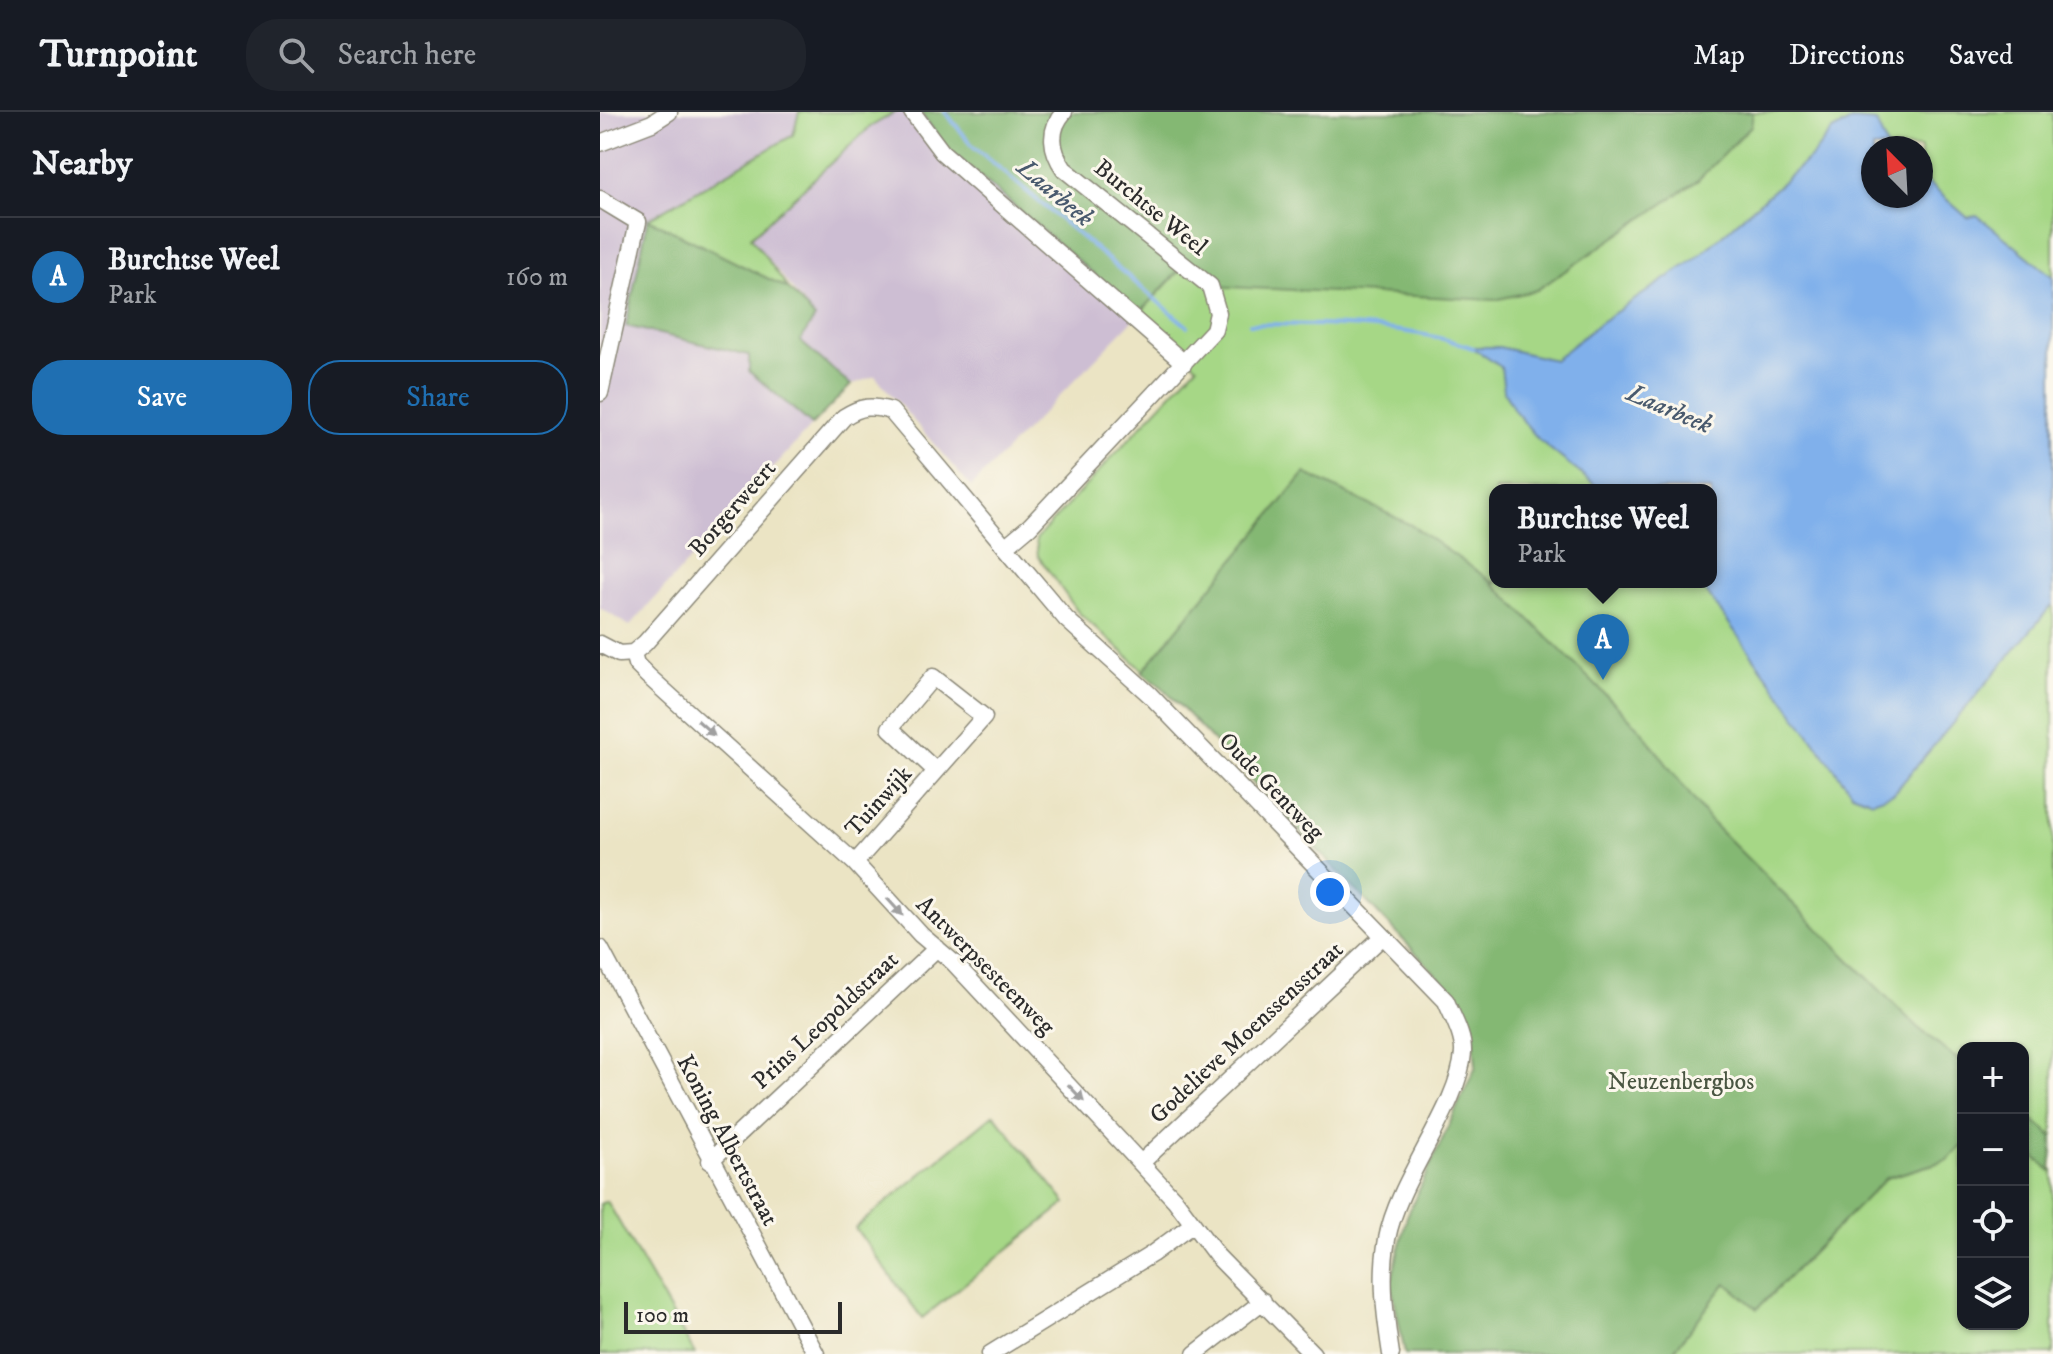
<!DOCTYPE html>
<html lang="en">
<head>
<meta charset="utf-8">
<style>
  body { margin:0; font-family:"IM FELL DW Pica",serif; background:#20242c; color:#f1f3f6 }
  .controls { position:absolute; right:24px; bottom:24px; display:grid; overflow:hidden; border-radius:16px; box-shadow:0 2px 6px #0004 }
  .controls button { width:72px; height:72px; display:grid; place-items:center; padding:0; border:0; border-bottom:2px solid #363941; background:#171b24; color:#f1f3f6; font:40px sans-serif }
  .compass { position:absolute; left:1261px; top:24px; width:72px; height:72px; border-radius:50%; background:#171b24; box-shadow:0 2px 6px #0004; rotate:336deg }
  .scale { position:absolute; left:24px; bottom:20px; width:218px; box-sizing:border-box; padding-left:8px; border:4px solid #2b2b2b; border-top:0; font-size:22px; line-height:28px; white-space:nowrap; color:#2b2b2b; -webkit-text-stroke:6px #fbf7ec; paint-order:stroke }
  .you { position:absolute; left:730px; top:780px; width:28px; height:28px; margin:-20px; border:6px solid #fff; border-radius:50%; background:#1a73e8; box-shadow:0 0 0 12px #1a73e833 }
  .badge { display:grid; place-items:center; width:52px; height:52px; border-radius:50%; background:#1f6fb2; color:#fff; font-size:26px; font-weight:700 }
  .pin { position:absolute; translate:-50% -66px; filter:drop-shadow(0 2px 4px #0008) }
  .pin::after { content:''; position:absolute; top:42px; width:28px; height:24px; background:inherit; clip-path:polygon(0 0,100% 0,50% 100%) }
  .popup { position:absolute; left:889px; top:372px; width:228px; height:104px; box-sizing:border-box; display:grid; place-content:center; border-radius:16px; background:#171b24; filter:drop-shadow(0 2px 6px #0005); font-size:26px; white-space:nowrap; color:#9ea1a6 }
  .popup b { font-size:30px; color:#f1f3f6 }
  .popup::after { content:''; position:absolute; left:50%; top:100%; margin-left:-16px; border:16px solid transparent; border-top-color:#171b24 }
  .list { margin:0; padding:0; list-style:none }
  h2 { display:flex; justify-content:space-between; align-items:center; height:104px; margin:0; padding:0 32px; font-size:34px }
  h2 small { font-size:26px; font-weight:400; color:#9ea1a6 }
  .list li { display:grid; grid-template-columns:52px 1fr auto; gap:24px; align-items:center; box-sizing:border-box; height:120px; padding:0 32px; border-top:2px solid #363941 }
  .list b { display:block; font-size:30px; white-space:nowrap }
  .list p { margin:0; font-size:26px; white-space:nowrap; color:#9ea1a6 }
  .list em { font-size:26px; font-style:normal; color:#9ea1a6 }
  .actions { display:flex; gap:16px; padding:24px 32px }
  .actions a { flex:1; padding:18px 0; border:2px solid #1f6fb2; border-radius:32px; text-align:center; font-size:28px; color:#1f6fb2 }
  .actions .main { background:#1f6fb2; color:#fff }
  .icon { flex:none; width:44px; height:44px; fill:none; stroke:currentColor; stroke-width:2; stroke-linecap:round; stroke-linejoin:round }
  .map { position:relative; flex:none; width:1453px; height:1242px; overflow:hidden }
  header { display:flex; align-items:center; gap:48px; box-sizing:border-box; height:112px; padding:0 40px; background:#171b24; border-bottom:2px solid #363941 }
  header strong { font-size:38px }
  nav { display:flex; gap:44px; margin-inline-start:auto; font-size:28px }
  .search { width:560px; height:72px; background:#20242c; display:flex; align-items:center; gap:20px; box-sizing:border-box; padding:0 28px; border-radius:32px; color:#9ea1a6; font-size:30px }
  main { display:flex }
  aside { flex:1; background:#171b24 }
  .map>svg:first-child { display:block }
</style>
</head>
<body>
<header>
<strong>Turnpoint</strong>
<div class="search"><svg class="icon" aria-label="search" viewBox="0 0 24 24"><circle cx="10" cy="10" r="6"/><path d="M15 15l6 6"/></svg>Search here</div>
<nav><a>Map</a><a>Directions</a><a>Saved</a></nav>
</header>
<main>
<aside>
<h2>Nearby<small></small></h2>
<ul class="list">
<li><span class="badge">A</span><div><b>Burchtse Weel</b><p>Park</p></div><em>160 m</em></li>
</ul>
<div class="actions"><a class="main">Save</a><a>Share</a></div>
</aside>
<div class="map">
<svg width="1453" height="1242" viewBox="0 0 1453 1242">
  <rect width="100%" height="100%" fill="#fbf7ec"/>
  <filter id="ink" filterUnits="userSpaceOnUse"><feTurbulence type="fractalNoise" baseFrequency=".0125" numOctaves="2"/><feDisplacementMap in="SourceGraphic" scale="16" xChannelSelector="R" yChannelSelector="G"/><feConvolveMatrix kernelMatrix="1 2 1 2 8 2 1 2 1" color-interpolation-filters="sRGB"/></filter>
  <filter id="wash" filterUnits="userSpaceOnUse"><feTurbulence type="fractalNoise" baseFrequency=".006" numOctaves="4" result="noise"/><feDisplacementMap in="SourceGraphic" scale="32" xChannelSelector="R" yChannelSelector="G"/><feGaussianBlur stdDeviation="1.8" result="paint"/><feColorMatrix in="noise" values="0 0 0 0 0 0 0 0 0 0 0 0 0 0 0 0 0 1.4 0 .05"/><feComposite in="paint" operator="in"/></filter>
  <g filter="url(#wash)">
    <rect width="100%" height="100%" fill="#ebe4c4"/>
    <!-- industrial -->
    <path fill="#cdbed3" d="M0,0H199L194,23L48,107L26,213L149,243V259L212,313L30,514L0,496Z
      M296,0H320L347,36L539,202L371,375L275,264L251,273L199,229L215,206L151,125L270,15Z"/>
    <!-- green -->
    <path fill="#a6d786" stroke="#688158" stroke-width="2" fill-rule="evenodd" d="M199,0H296L270,15L151,125L189,177L48,107L193,23Z
      M728,0H1453V1025L1423,1000V936H1363V952L1322,919L858,885L562,575L478,500L438,444L436,427L597,254L539,202ZM1273,36H1321V84H1273ZM895,378H1111V470H895Z
      M394,1002L466,1091L322,1206L255,1116Z
      M1363,1033V1212H1423V1035L1453,1058V1242H1071L1126,1171L1158,1196L1286,1066L1347,1048Z
      M7,1089L95,1242H0V1092Z"/>
    <!-- forest -->
    <path fill="#84b873" stroke="#58724f" stroke-width="2" d="M320,0H451L458,6L464,0H1153L1151,14L1097,69L937,178L895,188L610,174L585,152L539,201L347,36Z
      M48,107L189,177L215,206L200,229L251,273L212,313L149,259V243L26,214Z
      M705,361L811,413L890,468L1040,617L1110,709L1317,915L1363,952V1033L1347,1048L1286,1066L1157,1197L1126,1171L1071,1242H805L791,1171L807,1104L876,954L872,910L858,885L562,575L542,560Z
      M1423,1000L1453,1025L1451,1059L1423,1035Z"/>
    <!-- water -->
    <path fill="#80b0eb" stroke="#566e8b" stroke-width="2" d="M1253,8L1276,10L1287,36H1273V84H1321V65L1368,106L1377,103L1453,165V492L1294,681L1273,689L1252,681L1099,470H1111V378H1001L939,328L914,298L904,279L901,255L871,235H899L954,248L1001,210L1094,148L1212,44L1232,19Z"/>
    <g fill="none" stroke-linecap="round" stroke-linejoin="round">
      <!-- stream -->
      <path stroke="#80b0eb" stroke-width="4" d="M345,0L372,33L587,214
        M650,212C723,213 805,211 873,236"/>
    </g>
  </g>
  <g filter="url(#ink)">
    <g fill="none" stroke-linecap="round" stroke-linejoin="round">
      <!-- minor casing -->
      <g stroke="#8b8878" stroke-width="19">
        <path id="minor" d="M312,0L342,40L584,251
          M0,31L52,11L69,0
          M0,87L38,110L0,281
          M405,435L430,414L614,218L618,201L610,174L464,57C451,38 448,18 464,0
          M0,532L19,542L33,541
          M33,541L45,531L244,305C261,294 272,293 291,299L466,507L550,583L846,889C852,904 864,924 863,941C859,995 798,1067 787,1127C780,1166 785,1203 791,1242
          M33,541L36,552L48,564L255,751L321,823L354,851L575,1088L617,1144L713,1242
          M255,751L384,605L333,565L290,616L336,659
          M0,836L216,1242
          M110,1049L337,836
          M541,1051L783,824
          M390,1242L552,1142L593,1112
          M595,1242L663,1189"/>
      </g>
      <!-- minor -->
      <use href="#minor" stroke="#fff" stroke-width="16"/>
    </g>
    <!-- one-way arrows -->
    <defs><path id="oneway-solid" d="M-6-.8H1V-3.2L6.5 0L1 3.2V.8H-6Z" transform="scale(2)"/></defs>
    <g fill="#a0a0a0">
      <use href="#oneway-solid" transform="translate(106 616) rotate(42)"/>
      <use href="#oneway-solid" transform="translate(295 795) rotate(48)"/>
      <use href="#oneway-solid" transform="translate(476 981) rotate(47)"/>
    </g>
  </g>
  <g text-anchor="middle" stroke-width="6" stroke-linejoin="round" paint-order="stroke">
    <!-- street labels -->
    <g font-size="24" fill="#2b2b2b" stroke="#fbf7ec">
      <text transform="translate(551 95) rotate(39)" y="8">Burchtse Weel</text>
      <text transform="translate(132 396) rotate(-49)" y="8">Borgerweert</text>
      <text transform="translate(672 674) rotate(46)" y="8">Oude Gentweg</text>
      <text transform="translate(278 689) rotate(-48)" y="8">Tuinwijk</text>
      <text transform="translate(386 853) rotate(45)" y="8">Antwerpsesteenweg</text>
      <text transform="translate(225 908) rotate(-43)" y="8">Prins Leopoldstraat</text>
      <text transform="translate(646 920) rotate(-43)" y="8">Godelieve Moenssensstraat</text>
      <text transform="translate(128 1028) rotate(62)" y="8">Koning Albertstraat</text>
    </g>
    <!-- park labels -->
    <g font-size="24" fill="#4a5642" stroke="#fbf7ec">
      <text x="1081" y="977">Neuzenbergbos</text>
    </g>
    <!-- water labels -->
    <g font-size="26" font-style="italic" fill="#495a6e" stroke="#fbf7ec">
      <text transform="translate(456 80) rotate(40)" y="9">Laarbeek</text>
      <text transform="translate(1070 296) rotate(23)" y="9">Laarbeek</text>
    </g>
  </g>
</svg>
<div class="controls">
<button>+</button>
<button>−</button>
<button><svg class="icon" aria-label="locate" viewBox="0 0 24 24"><circle cx="12" cy="12" r="6"/><path d="M12 2v4M12 18v4M2 12h4M18 12h4"/></svg></button>
<button><svg class="icon" aria-label="layers" viewBox="0 0 24 24"><path d="M12 4l9 5-9 5-9-5zM3 14l9 5 9-5"/></svg></button>
</div>
<svg class="compass" viewBox="-18 -18 36 36"><path d="M0-13l5 13h-10z" fill="#e53935"/><path d="M0 13l5-13h-10z" fill="#9ea1a6"/></svg>
<div class="scale">100 m</div>
<div class="you"></div>
<div class="pin badge" style="left:1003px;top:568px">A</div>
<div class="popup"><b>Burchtse Weel</b>Park</div>
</div>
</main>
</body>
</html>
